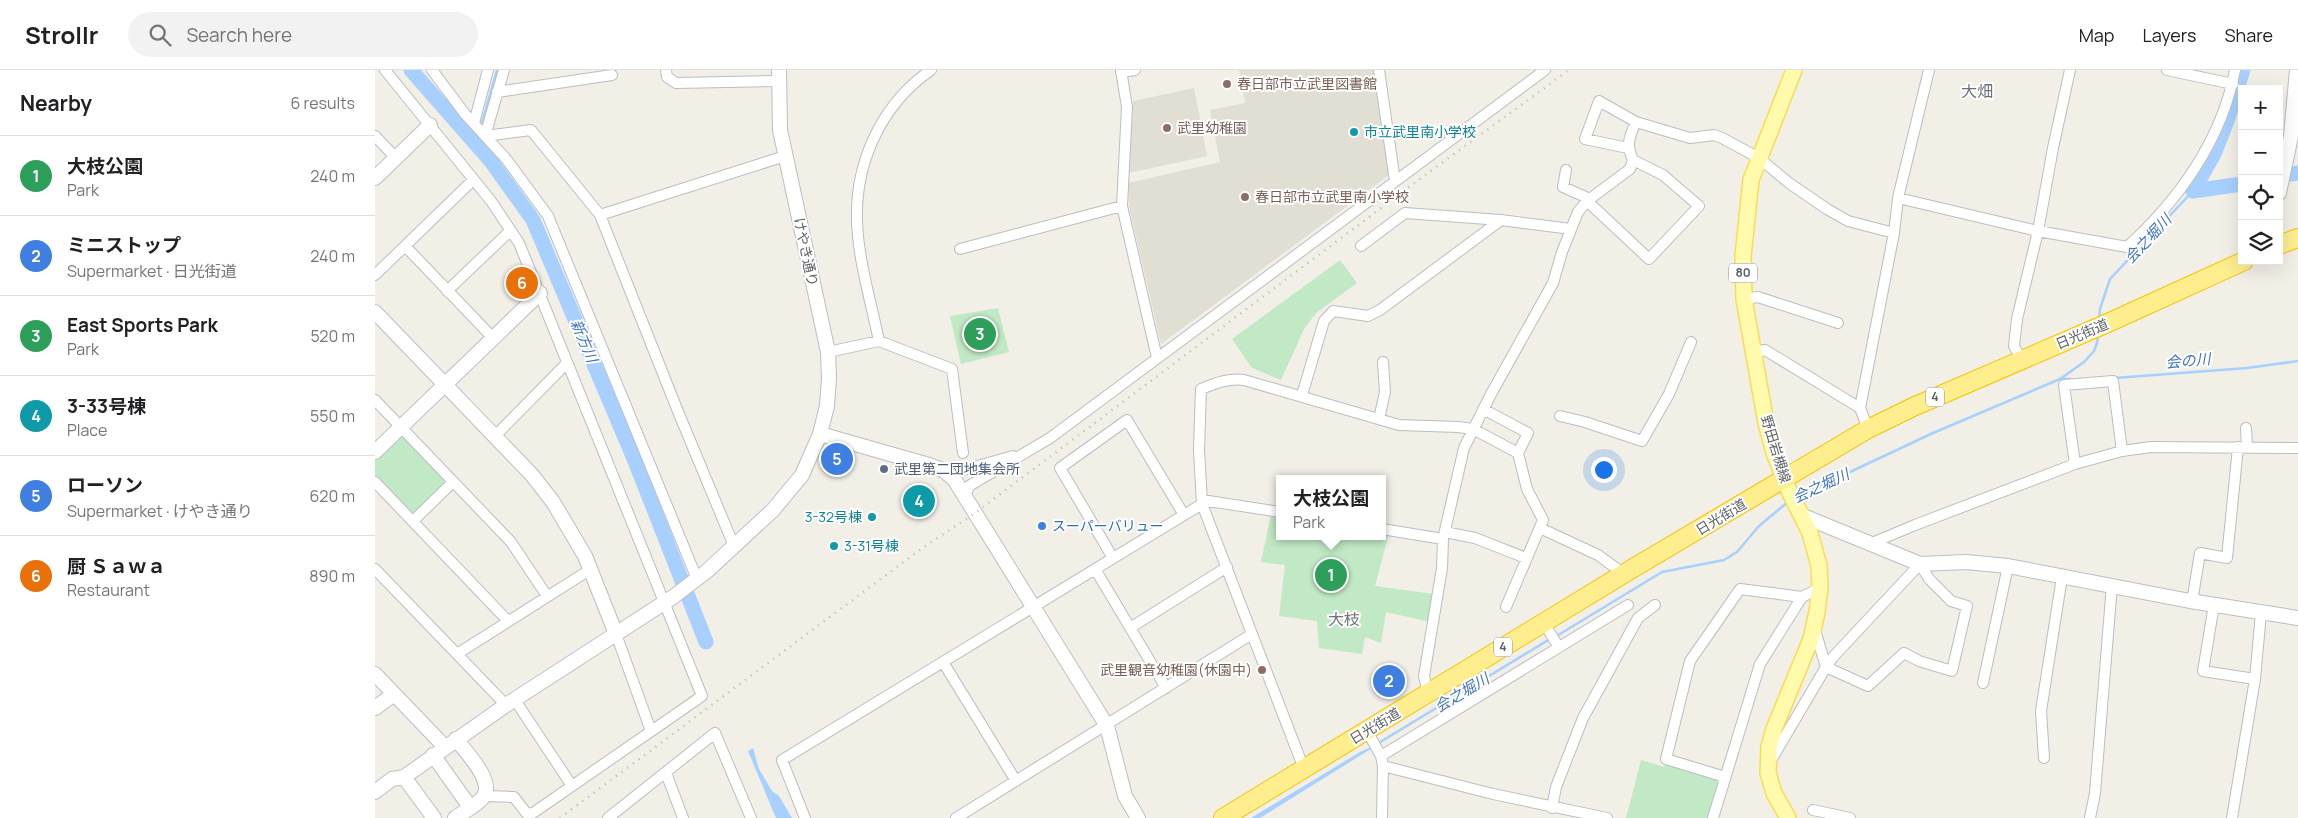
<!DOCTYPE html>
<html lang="en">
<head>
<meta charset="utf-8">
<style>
  body { margin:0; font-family:Manrope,"Noto Sans JP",sans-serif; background:#f2f2f2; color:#202124 }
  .controls { position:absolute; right:15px; top:15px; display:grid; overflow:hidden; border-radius:0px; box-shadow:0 5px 20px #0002 }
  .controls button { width:45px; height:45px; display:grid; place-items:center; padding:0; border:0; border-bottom:1px solid #e0e0e0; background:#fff; color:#202124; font:25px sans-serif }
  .you { position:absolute; left:1228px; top:399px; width:18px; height:18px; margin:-12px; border:4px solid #fff; border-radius:50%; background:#1a73e8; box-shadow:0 0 0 8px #1a73e833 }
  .badge { display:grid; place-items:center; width:32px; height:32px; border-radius:50%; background:#d93025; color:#fff; font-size:16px; font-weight:700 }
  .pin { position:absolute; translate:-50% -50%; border:2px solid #fff; box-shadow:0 1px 5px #0006 }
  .popup { position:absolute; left:901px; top:405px; width:110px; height:65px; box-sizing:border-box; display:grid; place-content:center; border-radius:0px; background:#fff; filter:drop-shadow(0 1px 4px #0005); font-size:16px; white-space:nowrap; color:#757577 }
  .popup b { font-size:19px; color:#202124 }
  .popup::after { content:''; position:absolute; left:50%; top:100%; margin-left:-10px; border:10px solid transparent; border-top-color:#fff }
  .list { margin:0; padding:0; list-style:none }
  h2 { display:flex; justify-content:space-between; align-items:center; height:65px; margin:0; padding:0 20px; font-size:21px }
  h2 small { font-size:16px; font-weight:400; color:#757577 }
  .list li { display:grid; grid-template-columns:32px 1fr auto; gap:15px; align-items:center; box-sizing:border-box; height:80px; padding:0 20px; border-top:1px solid #e0e0e0 }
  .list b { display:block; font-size:19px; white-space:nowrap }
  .list p { margin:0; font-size:16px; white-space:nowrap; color:#757577 }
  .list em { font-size:16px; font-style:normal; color:#757577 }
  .icon { flex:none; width:28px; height:28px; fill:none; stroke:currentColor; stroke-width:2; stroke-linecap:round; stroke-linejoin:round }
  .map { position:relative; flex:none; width:1923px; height:748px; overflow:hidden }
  header { display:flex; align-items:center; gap:30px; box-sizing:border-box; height:70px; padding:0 25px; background:#fff; border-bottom:1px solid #e0e0e0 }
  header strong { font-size:24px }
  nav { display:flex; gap:28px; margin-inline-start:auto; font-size:18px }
  .search { width:350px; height:45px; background:#f2f2f2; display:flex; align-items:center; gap:12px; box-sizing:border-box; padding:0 18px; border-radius:28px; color:#757577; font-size:19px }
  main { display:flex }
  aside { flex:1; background:#fff }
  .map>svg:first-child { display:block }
</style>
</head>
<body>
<header>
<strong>Strollr</strong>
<div class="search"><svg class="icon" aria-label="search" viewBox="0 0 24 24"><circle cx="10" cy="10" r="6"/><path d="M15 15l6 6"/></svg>Search here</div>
<nav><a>Map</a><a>Layers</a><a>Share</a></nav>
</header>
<main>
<aside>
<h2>Nearby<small>6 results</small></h2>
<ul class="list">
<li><span class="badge" style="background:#2e9e5b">1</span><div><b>大枝公園</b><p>Park</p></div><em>240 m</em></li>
<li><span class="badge" style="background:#3f7fe0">2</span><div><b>ミニストップ</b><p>Supermarket · 日光街道</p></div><em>240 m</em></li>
<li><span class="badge" style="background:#2e9e5b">3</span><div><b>East Sports Park</b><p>Park</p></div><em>520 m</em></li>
<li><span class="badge" style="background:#0f9aa8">4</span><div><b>3-33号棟</b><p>Place</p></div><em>550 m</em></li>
<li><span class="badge" style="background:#3f7fe0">5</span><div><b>ローソン</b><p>Supermarket · けやき通り</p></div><em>620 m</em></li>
<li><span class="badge" style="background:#e8710a">6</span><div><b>厨 Ｓａｗａ</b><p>Restaurant</p></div><em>890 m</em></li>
</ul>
</aside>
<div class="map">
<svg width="1923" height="748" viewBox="0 0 1923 748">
  <rect width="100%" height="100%" fill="#f1efe6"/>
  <!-- education -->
  <path fill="#e1dfd4" d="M864,0H999L1014,105L786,274L755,141L753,113L845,92L835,40L870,33Z
    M819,18L832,86L754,103L758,31Z"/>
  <!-- green -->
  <path fill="#c1e9c5" d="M965,190L982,213L941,243L929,259L906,310L877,298L857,269Z
    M623,238L634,282L586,294L575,246Z
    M27,363L75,412L40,446L0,405V389Z
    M896,444L905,446V466H1007V462L1014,463L1000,516L1059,524L1055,552L1011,542L1006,573L990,567L987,584L944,578L942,551L904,546L910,495L886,492Z
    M1266,690L1289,697L1291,694L1341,710L1344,715L1334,748H1251Z"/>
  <!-- water -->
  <path fill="#a7d0ff" d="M1007,672L885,748H876L985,682Z
    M378,678L384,699L397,721L404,726L417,748H401L373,681Z"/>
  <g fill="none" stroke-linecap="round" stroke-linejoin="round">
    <!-- stream -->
    <path stroke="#a7d0ff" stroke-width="2.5" d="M106,56L122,0
      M102,77L104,64
      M1724,250L1725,239L1735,209L1818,121
      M1740,308L1872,298L1923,291
      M1687,309H1696
      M1424,426L1558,363L1685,309L1709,292L1719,281L1722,273L1723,266
      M1180,567L1287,502L1349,490L1362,482L1384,456L1414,431
      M1002,674L1175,569"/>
    <!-- river -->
    <path stroke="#a7d0ff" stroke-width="15" d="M36,0L115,90L158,150L260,391L331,572
      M1917,104L1923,103
      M1818,121L1839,84L1852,51L1868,0
      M1818,121L1867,114"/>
    <!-- street casing -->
    <g stroke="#babdc2" stroke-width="12">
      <path id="street" d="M10,0L116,131L144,173L327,626L158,743L152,744L139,727L109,726
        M57,0L90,44L132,90L173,146L322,509
        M291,0L292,7L301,13L403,11
        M746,0L752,37L747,136L782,288
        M1004,0L1020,111
        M1792,0L1858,14
        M746,2L760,0
        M122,22L237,5
        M99,53L113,0
        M0,66L21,88
        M110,66L156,60L225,145L302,339L359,476
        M110,66L129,0
        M1253,78L1210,69L1224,31L1261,52L1315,68L1339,65L1347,68L1384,88L1414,113L1452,139L1473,151L1519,163
        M1191,100L1188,117L1215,129
        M1523,128L1663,161L1752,177C1803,131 1847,70 1860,0
        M1212,131L1274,189L1324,136L1288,105L1258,90
        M225,145L410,86
        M986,176L1030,143L1126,150
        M31,177L119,269
        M585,179L747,136
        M0,205L97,111
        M72,221L135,161
        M1369,229L1383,227L1463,253
        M504,271C489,199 466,140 498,70C511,41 530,18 556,0
        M453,282L504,271L577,299L588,383
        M1378,282L1390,280L1485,338
        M1646,289L1639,276L1642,249L1663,161L1678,78L1695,0
        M927,325L949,251L958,241L993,246L1005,240L1126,150L1196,159
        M0,330L136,472L172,526
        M1108,339L1153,363L1143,383
        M1185,346L1210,352L1267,371L1294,324L1316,272
        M1004,349L1010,322L1008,292
        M1871,358L1872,377
        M1493,359L1485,338L1519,163L1523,128L1554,0
        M120,366L192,293
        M1700,394L1689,315L1738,311L1747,381
        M574,404L638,386
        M0,412L133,551
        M590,427L594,416L675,368L1170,0
        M827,430L905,442
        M38,451L78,412
        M1165,458L1223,485L1249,504
        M1007,459L1068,469
        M1070,462L1100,468L1151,488
        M1497,473L1540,455L1700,394L1747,381L1776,377L1923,378
        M738,488L685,398L752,350L809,445
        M0,499L131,635
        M720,499L791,618
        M1817,532L1825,483L1852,488L1863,377
        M1839,535L1828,601L1880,609
        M1169,553L1183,576
        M755,558L852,497
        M241,564L276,661
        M82,584L216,499
        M568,592L641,711
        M1608,613L1633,496
        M1053,624L1049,606L1067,498L1068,469L1089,378L1116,324L1178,213L1187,182L1203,142L1212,131L1255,99L1258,90C1251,75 1254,67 1261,52
        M140,630L197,716
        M992,661L1006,686L1008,696L1007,748
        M1006,686L1253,535
        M1669,688L1666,641L1687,507
        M1395,692L1451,597L1458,587L1545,494L1554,509L1576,531L1592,536L1577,601L1544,591L1529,583L1493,616L1451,597L1440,560
        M1008,696L1118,724L1232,748
        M929,699L827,434L824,380L826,319C841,313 853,308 869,310L1024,355L1083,357L1098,359L1143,383L1152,419L1168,450L1131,537
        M291,703L308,748
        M1350,707L1291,689L1315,591L1365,519L1427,527
        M1177,738L1181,717L1208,648L1263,548L1280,535
        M1438,740L1475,748
        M233,748L340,663L376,748
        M430,748L407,690L827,434
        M581,748L877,564
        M1338,748L1385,594L1427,527L1445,518
        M1715,748L1720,723L1737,515
        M1857,748L1880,609L1886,543"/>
    </g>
    <!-- secondary casing -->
    <g stroke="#bbbec4" stroke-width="16">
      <path id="secondary" d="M0,108L55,55
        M1904,123L1916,66L1922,0
        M0,242L157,405L178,432L210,486L241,564
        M445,364L554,395L568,400L579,409L732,656L750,726L763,748
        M0,382L165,223
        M1428,446L1545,494L1591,492L1633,496L1815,531L1923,548
        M0,604L70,677
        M0,638L19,624
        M58,685L95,737
        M29,707L59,748
        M0,722L17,709L29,707L131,635L298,527L332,501L398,440L427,405L445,364L452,336L454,308L453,282L405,60L404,0
        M80,748C88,742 103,735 109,726C119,710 90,681 81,669"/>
    </g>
    <!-- primary casing -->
    <g stroke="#f9dc56" stroke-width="18">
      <path id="primary" d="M1413,748L1399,723L1393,703L1394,677L1399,659L1436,569L1442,542L1445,518L1444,496L1435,463L1415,423L1399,383L1391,353L1369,229L1368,186L1376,110L1419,0"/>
    </g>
    <!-- highway casing -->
    <g stroke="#f6c200" stroke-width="20">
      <path id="highway" d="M1904,175L1923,168
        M848,748L1255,500L1493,359L1538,337L1735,252L1869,191"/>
    </g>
    <!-- street -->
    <use href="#street" stroke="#fff" stroke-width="10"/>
    <!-- secondary -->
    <use href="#secondary" stroke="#fff" stroke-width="14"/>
    <!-- primary -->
    <use href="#primary" stroke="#fffaac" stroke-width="15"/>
    <!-- highway -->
    <use href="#highway" stroke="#ffee8e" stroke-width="18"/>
    <!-- rail -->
    <path stroke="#b7b8b8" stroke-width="2.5" stroke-dasharray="1 6" stroke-linecap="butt" d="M185,748L546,479L600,443L1038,114L1194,0"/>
  </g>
  <!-- markers -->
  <g fill="#8d6e63" stroke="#fff" stroke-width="2">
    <circle cx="852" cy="14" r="5"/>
    <circle cx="792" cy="58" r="5"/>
    <circle cx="870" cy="127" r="5"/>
    <circle cx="887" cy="600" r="5"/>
  </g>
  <g fill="#0f9aa8" stroke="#fff" stroke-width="2">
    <circle cx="979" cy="62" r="5"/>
    <circle cx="497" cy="447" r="5"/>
    <circle cx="459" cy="476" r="5"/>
  </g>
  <circle fill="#5c6f8a" stroke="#fff" stroke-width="2" cx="509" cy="399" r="5"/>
  <circle fill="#3f7fe0" stroke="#fff" stroke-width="2" cx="667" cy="456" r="5"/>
  <g text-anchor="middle" stroke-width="4" stroke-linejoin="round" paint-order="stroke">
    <!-- shield labels -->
    <g fill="#fff" stroke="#8e9095" stroke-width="1">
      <rect x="1354" y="193.5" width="28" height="19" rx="4"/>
      <rect x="1551" y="317.5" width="18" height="19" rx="4"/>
      <rect x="1119" y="567.5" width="18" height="19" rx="4"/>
    </g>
    <g font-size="12" font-weight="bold" fill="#5d6167">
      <text x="1368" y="207">80</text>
      <text x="1560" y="331">4</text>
      <text x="1128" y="581">4</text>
    </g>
    <!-- education labels -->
    <g font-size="14" fill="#785e54" stroke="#fff" text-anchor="start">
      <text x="862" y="19">春日部市立武里図書館</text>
      <text x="802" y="63">武里幼稚園</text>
      <text x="880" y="132">春日部市立武里南小学校</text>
      <text x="877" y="605" text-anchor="end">武里観音幼稚園(休園中)</text>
    </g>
    <!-- culture labels -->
    <g font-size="14" fill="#0d838f" stroke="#fff" text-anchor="start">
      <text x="989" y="67">市立武里南小学校</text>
      <text x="487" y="452" text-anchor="end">3-32号棟</text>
      <text x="469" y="481">3-31号棟</text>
    </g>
    <!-- street labels -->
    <g font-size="14" fill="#5d6167" stroke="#fff">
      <text transform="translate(431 182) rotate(78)" y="5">けやき通り</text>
      <text transform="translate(1707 264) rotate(-23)" y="5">日光街道</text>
      <text transform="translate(1401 379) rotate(73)" y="5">野田岩槻線</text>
      <text transform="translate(1346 447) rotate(-31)" y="5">日光街道</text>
      <text transform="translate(1000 656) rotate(-31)" y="5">日光街道</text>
    </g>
    <!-- service labels -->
    <g font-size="14" fill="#4e5e75" stroke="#fff" text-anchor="start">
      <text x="519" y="404">武里第二団地集会所</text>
    </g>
    <!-- shop labels -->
    <g font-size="14" fill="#366cbe" stroke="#fff" text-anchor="start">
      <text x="677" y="461">スーパーバリュー</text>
    </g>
    <!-- water labels -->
    <g font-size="15" font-style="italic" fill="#4072c1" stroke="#fff">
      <text transform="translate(1773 169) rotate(-47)" y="5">会之堀川</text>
      <text transform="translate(209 271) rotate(67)" y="5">新方川</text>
      <text transform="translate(1813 291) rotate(-5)" y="5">会の川</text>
      <text transform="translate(1446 416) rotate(-25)" y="5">会之堀川</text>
      <text transform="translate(1087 623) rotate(-31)" y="5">会之堀川</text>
    </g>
    <!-- quarter labels -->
    <g font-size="16" fill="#6e7379" stroke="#fff">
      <text x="1602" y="27">大畑</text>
      <text x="969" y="555">大枝</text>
    </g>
  </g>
</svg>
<div class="controls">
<button>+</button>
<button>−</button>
<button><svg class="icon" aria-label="locate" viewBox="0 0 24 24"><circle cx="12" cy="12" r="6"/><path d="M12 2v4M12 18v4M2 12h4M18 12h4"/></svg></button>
<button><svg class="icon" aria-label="layers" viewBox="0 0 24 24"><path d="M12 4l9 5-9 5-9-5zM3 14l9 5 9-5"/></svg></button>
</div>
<div class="you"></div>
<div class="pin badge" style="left:956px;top:505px;background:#2e9e5b">1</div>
<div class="popup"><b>大枝公園</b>Park</div>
<div class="pin badge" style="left:1014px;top:611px;background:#3f7fe0">2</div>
<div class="pin badge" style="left:605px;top:264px;background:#2e9e5b">3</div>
<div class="pin badge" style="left:544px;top:431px;background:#0f9aa8">4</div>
<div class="pin badge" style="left:462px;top:389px;background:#3f7fe0">5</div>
<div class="pin badge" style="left:147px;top:213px;background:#e8710a">6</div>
</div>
</main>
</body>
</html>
